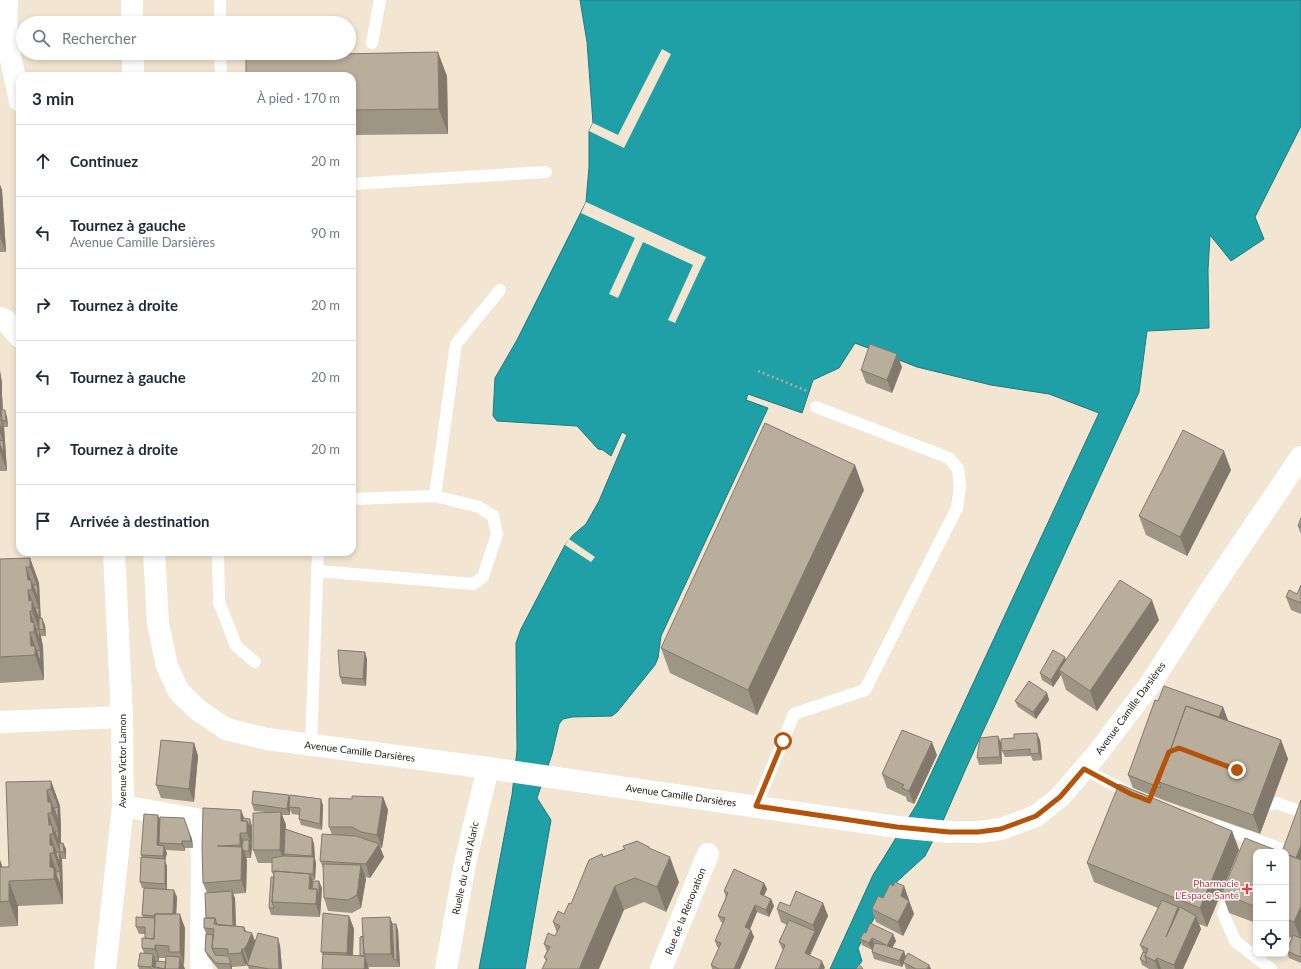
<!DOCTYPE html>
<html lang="fr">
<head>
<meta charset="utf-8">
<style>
  body { margin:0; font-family:Lato,sans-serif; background:#f2f2f3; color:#1f2937 }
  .controls { position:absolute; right:12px; bottom:12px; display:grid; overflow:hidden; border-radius:8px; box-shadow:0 2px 6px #0003 }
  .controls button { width:36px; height:36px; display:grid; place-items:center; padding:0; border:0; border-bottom:1px solid #e0e1e3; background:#fff; color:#1f2937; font:20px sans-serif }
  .stop { position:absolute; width:12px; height:12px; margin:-9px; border:3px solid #b45309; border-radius:50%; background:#fff }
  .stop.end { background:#b45309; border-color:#fff; box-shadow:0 1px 4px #0008 }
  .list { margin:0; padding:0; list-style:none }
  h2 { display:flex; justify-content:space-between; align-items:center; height:52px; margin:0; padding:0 16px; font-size:17px }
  h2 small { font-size:13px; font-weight:400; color:#747a83 }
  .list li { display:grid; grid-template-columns:26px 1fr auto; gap:12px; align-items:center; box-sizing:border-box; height:72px; padding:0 16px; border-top:1px solid #e0e1e3 }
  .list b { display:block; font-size:15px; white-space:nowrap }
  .list p { margin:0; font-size:13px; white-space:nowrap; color:#747a83 }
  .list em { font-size:13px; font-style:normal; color:#747a83 }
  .icon { flex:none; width:22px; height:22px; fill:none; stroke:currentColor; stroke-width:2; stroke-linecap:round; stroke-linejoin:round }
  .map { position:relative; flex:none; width:1301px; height:969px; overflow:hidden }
  .search { position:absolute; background:#fff; box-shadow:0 2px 6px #0003; left:16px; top:16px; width:340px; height:44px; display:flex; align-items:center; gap:10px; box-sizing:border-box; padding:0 14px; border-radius:22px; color:#747a83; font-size:15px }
  .panel { position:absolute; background:#fff; box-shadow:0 2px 6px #0003; left:16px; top:72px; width:340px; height:484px; border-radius:12px }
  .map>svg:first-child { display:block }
</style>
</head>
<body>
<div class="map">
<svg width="1301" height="969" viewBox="0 0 1301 969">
  <rect width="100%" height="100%" fill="#f2e6d2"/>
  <!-- water -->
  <path fill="#1ea0a6" stroke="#207a7c" d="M580,0H1301V126L1255,217L1264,239L1231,261L1210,235L1208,270L1209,328L1147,331L1139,392L967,766L942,823L925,856L891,887L858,948L862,961L856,969H830L873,875L917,804L1099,413L1049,394L991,385L917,367L855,343L839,368L813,380L802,413L748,394L746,400L768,408L661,636L658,658L655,665L617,712L612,716L572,717L563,719L559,724L552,754L537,798L551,820L525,969H479L512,795L517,750L516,643L521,629L565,545L573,535L586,524L599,501L627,435L622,432L611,456L603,450L598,449L577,426L497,421L493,416L495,378L517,340L586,202L589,167V131L593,123L587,42Z"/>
  <!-- pier -->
  <path fill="#f2e6d2" d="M662,49L671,54L624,148L589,131L593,123L618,135Z
    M586,202L706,257L675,323L668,320L693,265L643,242L618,298L609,294L635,238L581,213Z
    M569,539L595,557L591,562L565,545Z"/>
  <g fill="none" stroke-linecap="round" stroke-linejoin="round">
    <!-- path -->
    <path stroke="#b3a999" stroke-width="2.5" stroke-dasharray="2 3" stroke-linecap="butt" d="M758,371L807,391"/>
    <!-- service -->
    <path stroke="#fff" stroke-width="12" d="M220,0V23
      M372,43L380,0
      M220,53L221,76
      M352,184L546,172
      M352,499L435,496L456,344L500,290
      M218,552L219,602L236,646L255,662
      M318,571L473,584L483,577L497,534L493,516L479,507L435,496
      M311,745L318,552
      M1084,769L1133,795
      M1265,805L1277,803L1301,812
      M756,806L794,714L865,690L957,508L960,486L958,469L949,458L816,407
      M1217,826L1301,856
      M1244,855L1259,817
      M1232,890L1223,913L1235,941L1271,969"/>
    <!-- minor -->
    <path stroke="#fff" stroke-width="22" d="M0,318L5,320L20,337
      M0,722L122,717
      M123,806L196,819L202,857L201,966L202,969
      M446,969L465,863L488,768
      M661,969L708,854"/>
    <!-- tertiary -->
    <path stroke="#fff" stroke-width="22" d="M7,0L6,37L20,101
      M105,969L123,806L122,717L114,552"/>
    <!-- primary -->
    <path stroke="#fff" stroke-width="22" d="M132,0V23
      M133,53V76
      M154,552L158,623L167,666L179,692L198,710L226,729L267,739L488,768L897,827L949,832H978L1001,829L1036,816L1060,797L1097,754L1151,683L1210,591L1301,457"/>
  </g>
  <!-- wall -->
  <path fill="#9f9585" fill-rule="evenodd" d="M352,76H447L448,134L352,135Z
    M0,185L2,190L6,252H0Z
    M902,367L892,393L866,383L861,370Z
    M0,371L2,383V395L3,410L7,417L8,427H4L7,471H0Z
    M1231,470L1187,556L1146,535L1139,516Z
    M864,490L757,715L670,673L661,648Z
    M1301,518V533L1300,532L1298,526Z
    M30,558L39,583L41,618L45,625L46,636H41L43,647L44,680L0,683V559Z
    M1301,585V614L1291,610L1286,597L1297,594Z
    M1159,620L1097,711L1066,690L1061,675L1053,687L1042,680L1040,673L1066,660Z
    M367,659L366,686L342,684L340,677Z
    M1047,693L1049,700L1036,719L1018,707L1015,701Z
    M1158,701L1223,707L1227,720L1281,740L1288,759L1260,834L1166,801L1133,788L1128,775Z
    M998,736L1001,743L1002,764L979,765L977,758Z
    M1040,740L1042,760L1033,761L1031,756L1005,757L1002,751Z
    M194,743L198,756L194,802L161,798L156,785Z
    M937,755L914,804L907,801L906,797L887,788L882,774Z
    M51,781L60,806L61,843H63L66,849V859H62L63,904L18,906V926L0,927V860L2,867H9Z
    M383,797L388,810L382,848H380L384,857L370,878L365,877L366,879L361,908L352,913L328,911L324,898L323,867L320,861L332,835L329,827L352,799Z
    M290,799H321L323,806L322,830L301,825L299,819V815L292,814L290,810V815H282L286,825V829L312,838L314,844L315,859L316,863L315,880H312L322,888L320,917L271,915L269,908L274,877L272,872V863H258L253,850L265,812L254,811L252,804Z
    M1301,800V963L1289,958L1287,951L1292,938L1286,936V852Z
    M241,810L244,819L252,826L251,858H246L247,860L246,893L233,894L235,898L236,926L244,927L246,931L255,942L280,945L282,969H283H249L247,965L248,962H247L246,966L232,967V969H218L208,957L205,951L206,934L204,928L206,918L207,893L203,883Z
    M160,821L189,832L192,839L193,848H185V851L165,850L167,853L165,861L167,866V890L177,897L176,914L185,928L184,965H183L185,969H139L138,966L144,953L142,948L145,938V934H139L136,927L143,917L142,915L144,888H142L140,882L142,857L141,855ZM159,958H166V962L159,961Z
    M1232,831L1239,850L1207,927L1199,924L1201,929L1183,969H1149L1142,965L1140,959L1143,952L1140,945L1158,908L1094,882L1087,863Z
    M623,846L649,847L650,849L679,882L666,912L644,902L624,910L546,961L544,957L547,952L544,944L555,936L557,933L553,922L564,914L571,904L603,857L624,849Z
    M1256,852V923L1229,913L1222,893Z
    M764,883L767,889L764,896L771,899L774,906L769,917L757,912L750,929L751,930L754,937L740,969H712L711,965L719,948L717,947L715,941L723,923L721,922L718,916L726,898L724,891Z
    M893,886H904L914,914L903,936L876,922L872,909L883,898Z
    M823,903L828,916L810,956L825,968L782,949L779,942L787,925L781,922L777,909L790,906Z
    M349,916L354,929L353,956H360L363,936L392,924H396L398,930L400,967H369L323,956L321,952Z
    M866,933L893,934L896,941L892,947L904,951L906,957L929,965L931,969H906L904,963L902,967L874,959L872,952L873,946L872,950L862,945L860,939Z"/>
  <!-- shaded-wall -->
  <path fill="#82796c" d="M438,52L447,76L448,134L439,109Z
    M0,185L2,190L6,252L1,239L0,222Z
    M897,354L902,367L892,393L887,380Z
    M0,371L2,383V395L3,416L1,410L0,397Z
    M0,407L3,416L2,420L4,427L7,471L0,452V440L3,447V441L0,432V425L2,420L0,415Z
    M5,410L7,417L8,427L6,421Z
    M1224,451L1231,470L1187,556L1180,537Z
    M855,465L864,490L757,715L748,690Z
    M30,558L39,583L41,629H39L32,611L29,601L28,590L39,618V608L28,580L26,567L38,598L37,585L30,567Z
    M1152,600L1159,620L1097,711L1090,691Z
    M30,611L43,647L44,680L35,655L31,646L30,632L39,657L40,650L31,622Z
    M42,618L45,625L46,636L44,630Z
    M39,629L41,636L43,647L40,641Z
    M365,652L367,659L366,686L363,679Z
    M1065,657L1067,664L1059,670L1061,675L1053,687L1051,680Z
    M1047,693L1049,700L1036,719L1033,712Z
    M1223,707L1228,720L1222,735L1217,722Z
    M1037,733L1040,740L1042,760L1039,753Z
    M998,736L1001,743L1002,764L1000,757Z
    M1281,740L1288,759L1260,834L1253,815Z
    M932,742L937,755L914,804L909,791Z
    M194,743L198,756L194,802L189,789Z
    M51,781L60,806L61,827L58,821V807L51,789Z
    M47,790L61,827V838L48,802Z
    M289,795L291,802L289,807L290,810V815L287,809Z
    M383,797L388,810L382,848L377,835Z
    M321,799L323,806L322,830L320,824Z
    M241,810L246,823L241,821Z
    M281,812L286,825L285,854H284L285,858V863L280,850Z
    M48,813L61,850L60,852L53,834L49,825Z
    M158,815L161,821L159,843V852L157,845Z
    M250,819L252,826V846L247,833V821Z
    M58,831L61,838V849L59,843Z
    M1232,831L1239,850L1207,927L1200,908Z
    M189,832L192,839L193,848L191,841Z
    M240,833L245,846L244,851L247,860L246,893L241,880L242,850L240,845Z
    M50,834L59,859V852L62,859L63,893L61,886L60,872L54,853L50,845Z
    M312,838L314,844L315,859L316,863L315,880L313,874L314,859L312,856Z
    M249,840L252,846L251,858L249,851Z
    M182,841L185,848V851L182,844Z
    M63,843L66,849V859L64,852Z
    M379,844L384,857L370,878L366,864Z
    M1301,845V871L1294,863Z
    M164,846L167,853L165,861L167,866V891L165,884V862L163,856Z
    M50,853L59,878V881L63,893V904L50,867Z
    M670,857L679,882L666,912L657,887Z
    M0,860L7,879L0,872Z
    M361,865L366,879L361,908L357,895Z
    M310,874L315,887L312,895L309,889Z
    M9,881L18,906V926L9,901Z
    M319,881L322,888L320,917L316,904L317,889Z
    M764,883L767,889L762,900L760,894Z
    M615,886L624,910L599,969H579Z
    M904,886L909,900L908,903L909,901L914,914L903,936L898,922L901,896Z
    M174,890L177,897L176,921L173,915Z
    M232,891L235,898L236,933L233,926Z
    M771,899L774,906L769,917L766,910Z
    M823,903L828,916L807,960L805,953L815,931L813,925Z
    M755,905L757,912L748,934L745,927Z
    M1301,906V941L1294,922Z
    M1178,907L1183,920L1166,937Z
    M180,914L185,928L184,965L180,952Z
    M349,916L354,929L352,966L347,953Z
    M1196,916L1201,929L1183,969H1175L1174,965Z
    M390,917L395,930L394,960L391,954Z
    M396,924L398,930L400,967L397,960Z
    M244,927L249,940L252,933L257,946L249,962L244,949Z
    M751,930L754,937L740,969H734Z
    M893,934L896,941L890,952L887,946Z
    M278,938L280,945L282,969H279Z
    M872,938L874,944L872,950L869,943Z
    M155,945L159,958V962L155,949Z
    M242,949L247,962L246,966L241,953Z
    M904,951L906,958L903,962L904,963L902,967L899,961Z
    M153,954L158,968L152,967Z
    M365,956L369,969H364Z
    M180,957L185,969H179Z
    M1157,958L1161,969H1158L1155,961Z
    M230,960L232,967V969H231L230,964Z
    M822,961L825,968L824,969H819Z
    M929,965L931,969H927Z"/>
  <!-- building -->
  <path fill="#b9ad9b" stroke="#82796c" d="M438,52L439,109L352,110V76H246V56Z
    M0,222L1,239H0Z
    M870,344L897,354L887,380L861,370Z
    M0,398L1,410L0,407Z
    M1,410H5L6,421L2,420Z
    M0,420H2V431L0,425Z
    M765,423L855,465L748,690L661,648Z
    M1183,430L1224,451L1180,537L1139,516Z
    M0,440L3,441L4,453L0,445Z
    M1301,518V527L1298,526Z
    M30,558V567H26L28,580H31L32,590H28L29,601L32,600V611H30L31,622L34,623V632H30L31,646H35V655L0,657V559Z
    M1120,580L1152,600L1090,691L1059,670Z
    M33,585H37L38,598Z
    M1301,585V603L1286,597L1289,590L1297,594Z
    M35,608H39V618Z
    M39,618H42L44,630L39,629L40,641L37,632V629H39Z
    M40,650L41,664L37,652V651Z
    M338,650L365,652L363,679L340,677Z
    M1053,650L1065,657L1051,680L1040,673Z
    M1029,681L1047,693L1033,712L1015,701Z
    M1164,686L1223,707L1219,717L1186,706L1159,782L1161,788L1128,775L1155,700L1158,701Z
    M1186,706L1281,740L1253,815L1159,782Z
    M902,730L932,742L909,791L902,788L904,785L882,774Z
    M1037,733L1039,753L1030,754V749L1002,751L1001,739L1014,738V734Z
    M998,736L1000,757L977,758L980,738Z
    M161,740L194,743L189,789L156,785Z
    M51,781V789L47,790L48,802H51L52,813H48L49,825H52L53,834H50V845L53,846L54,853H50V867L54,868V879L9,881V901L0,902V867H9L6,782Z
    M1119,784L1232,831L1200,908L1087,863Z
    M253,791L289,795L287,809L252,804Z
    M290,795L321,799L320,824L299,819L300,808L289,807Z
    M352,796L383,797L377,835L361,832L352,827H329V798L352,799Z
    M1301,800V845L1296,858L1286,854V852H1282Z
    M58,807V821L54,808Z
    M203,808L241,810V821H247V833H240V845L217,846L242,847L241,880L203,883L202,847Z
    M281,812L280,850H253V813Z
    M144,814L158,815L157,845L164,846L163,856L141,855Z
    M160,817L184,818L189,832L191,841H182V844L159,843Z
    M243,818L250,819V828L247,821H243Z
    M285,829L312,838V856L284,854Z
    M55,831H58L59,843Z
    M322,834L356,836L379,844L366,864L320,861Z
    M1245,838L1281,852H1256V907L1222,893Z
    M243,840H249V851H244L242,848Z
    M637,841L649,847V848L670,857L657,887L635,878L615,886L579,969H542L547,959L544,957L550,947L544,944L548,933L555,936L560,926L553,922L558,911L564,914L569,903L571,904L589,860L602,854L603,857L625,849L623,846Z
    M59,843H63L64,852H60Z
    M56,852H59L60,864L56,854Z
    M1286,854L1301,860V906L1294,922L1286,919Z
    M283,856L314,857L313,874L274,871V872H272V858Z
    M141,857L165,859V884L140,882Z
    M323,864L361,865L357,895L348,900L324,898Z
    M734,869L764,883L760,894L771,899L766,910L755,905L745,927L751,930L734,969H719L711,965L721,943L715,941L725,918L718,916L728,893L724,891Z
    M60,871L61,886L56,875V872Z
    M274,871L310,874L309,889H317L316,904L272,902Z
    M271,877H274L272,902L274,908H269Z
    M313,881H319V896L317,889H312Z
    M895,882L904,886L901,896L909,901L898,922L872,909L878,896L883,898L890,884L893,886Z
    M144,888L174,890L173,914H155V916L142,915Z
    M232,891L233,926L217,925L215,918H206L205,893Z
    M796,891L823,903L813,925L777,909L780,902L790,906Z
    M1162,900L1178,907L1166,937L1180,907L1196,916L1174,965L1157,958L1155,961L1145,956L1148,949L1140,945Z
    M323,913L349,916L347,953L321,952Z
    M155,914H180V952H169V946L155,945V949L142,948V938L154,939Z
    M136,917L155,918L154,939L145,938V927H136Z
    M390,917L391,954H364L362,918Z
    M204,918H215L214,924L244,927V931L252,933L247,945L244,949H242L241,953L228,954V949L212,948L214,929L204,928Z
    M789,920L815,931L805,953L822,961L819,969H775L785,945L779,942Z
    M870,923L893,934L887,946L904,951L899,961L872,952L874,943L886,945L872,938L869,943L860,939L864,932L866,933Z
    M392,924H396L397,960H394Z
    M258,933L278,938L279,969H269L247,965Z
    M206,934L213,935L212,948L215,955L228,956L230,960V964L216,963L205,951Z
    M1293,935L1300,938L1301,936V955L1300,957L1287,951Z
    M363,936L364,954L365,956H360V937Z
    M1143,952L1146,953L1145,956L1147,963L1140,959Z
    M140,953L153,954L152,967L165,969L166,956L180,957L179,969H151V967L138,966Z
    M908,953L929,965L927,969H916L903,962Z
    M323,954L365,956L364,969H322Z
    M156,961L166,962L165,969L155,967Z
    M859,964L863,969H856Z"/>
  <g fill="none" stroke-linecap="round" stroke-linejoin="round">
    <!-- route -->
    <path stroke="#b45309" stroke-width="5" d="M783,741L756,806L897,827L949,832H978L1001,829L1036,816L1060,797L1084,769L1131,794L1149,801L1169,752L1179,748L1237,770"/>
  </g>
  <!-- markers -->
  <path fill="#e0444e" stroke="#fff" stroke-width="1.5" d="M1245 883h4v4h4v4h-4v4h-4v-4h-4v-4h4z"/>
  <g text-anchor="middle" stroke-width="3" stroke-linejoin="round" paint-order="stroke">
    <!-- street labels -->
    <g font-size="10" fill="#252019" stroke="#fff">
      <text transform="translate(1130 708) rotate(-54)" y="4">Avenue Camille Darsières</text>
      <text transform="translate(360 751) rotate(7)" y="4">Avenue Camille Darsières</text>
      <text transform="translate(122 761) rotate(-90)" y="4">Avenue Victor Lamon</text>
      <text transform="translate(681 795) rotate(8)" y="4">Avenue Camille Darsières</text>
      <text transform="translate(465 868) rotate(-78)" y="4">Ruelle du Canal Alaric</text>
      <text transform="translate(685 911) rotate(-68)" y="4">Rue de la Rénovation</text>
    </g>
    <!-- health labels -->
    <g font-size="10" fill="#be3a42" stroke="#fff" text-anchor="end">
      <text x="1239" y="887">Pharmacie<tspan x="1239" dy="12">L'Espace Santé</tspan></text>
    </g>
  </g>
</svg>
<div class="controls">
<button>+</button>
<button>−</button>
<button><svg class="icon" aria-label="locate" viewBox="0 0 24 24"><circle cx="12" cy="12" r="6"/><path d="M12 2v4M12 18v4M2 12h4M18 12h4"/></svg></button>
</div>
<div class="stop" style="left:783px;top:741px"></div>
<div class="stop end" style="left:1237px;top:770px"></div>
<div class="search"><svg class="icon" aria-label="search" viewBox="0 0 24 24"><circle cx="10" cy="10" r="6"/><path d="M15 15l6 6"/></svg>Rechercher</div>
<section class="panel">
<h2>3 min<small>À pied · 170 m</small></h2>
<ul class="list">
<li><svg class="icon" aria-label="ahead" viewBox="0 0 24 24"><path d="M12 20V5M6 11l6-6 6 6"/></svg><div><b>Continuez</b></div><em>20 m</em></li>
<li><svg class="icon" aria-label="left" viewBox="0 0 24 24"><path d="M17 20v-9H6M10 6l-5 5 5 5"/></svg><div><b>Tournez à gauche</b><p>Avenue Camille Darsières</p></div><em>90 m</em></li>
<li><svg class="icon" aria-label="right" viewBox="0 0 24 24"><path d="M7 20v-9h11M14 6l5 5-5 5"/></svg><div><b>Tournez à droite</b></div><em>20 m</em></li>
<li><svg class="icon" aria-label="left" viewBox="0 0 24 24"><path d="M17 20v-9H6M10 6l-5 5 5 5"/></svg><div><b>Tournez à gauche</b></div><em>20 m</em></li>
<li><svg class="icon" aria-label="right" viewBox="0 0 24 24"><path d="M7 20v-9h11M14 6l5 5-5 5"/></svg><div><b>Tournez à droite</b></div><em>20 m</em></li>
<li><svg class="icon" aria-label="arrive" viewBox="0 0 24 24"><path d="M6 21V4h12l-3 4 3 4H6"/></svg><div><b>Arrivée à destination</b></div></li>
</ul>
</section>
</div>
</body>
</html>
